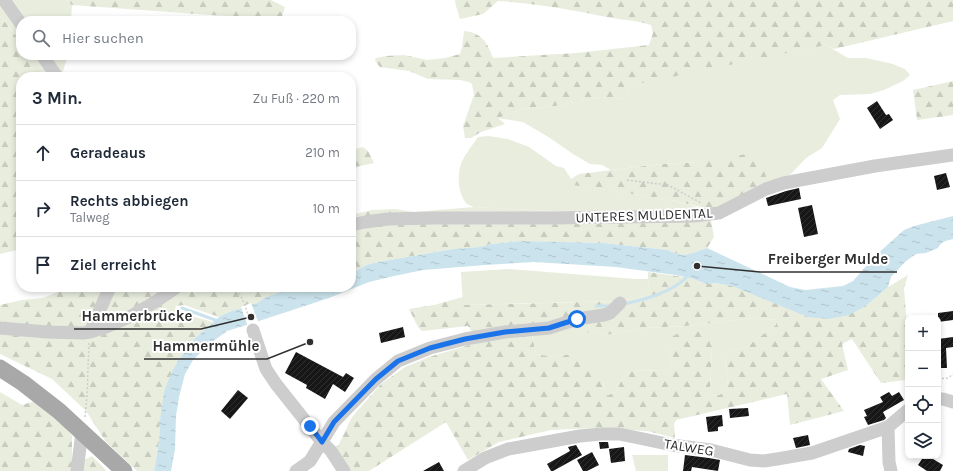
<!DOCTYPE html>
<html lang="de">
<head>
<meta charset="utf-8">
<style>
  body { margin:0; font-family:Karla,sans-serif; background:#f2f2f3; color:#1f2937 }
  .controls { position:absolute; right:12px; bottom:12px; display:grid; overflow:hidden; border-radius:8px; box-shadow:0 2px 6px #0003 }
  .controls button { width:36px; height:36px; display:grid; place-items:center; padding:0; border:0; border-bottom:1px solid #e0e1e3; background:#fff; color:#1f2937; font:20px sans-serif }
  .stop { position:absolute; width:12px; height:12px; margin:-9px; border:3px solid #1a73e8; border-radius:50%; background:#fff }
  .stop.end { background:#1a73e8; border-color:#fff; box-shadow:0 1px 4px #0008 }
  .list { margin:0; padding:0; list-style:none }
  h2 { display:flex; justify-content:space-between; align-items:center; height:52px; margin:0; padding:0 16px; font-size:17px }
  h2 small { font-size:13px; font-weight:400; color:#747a83 }
  .list li { display:grid; grid-template-columns:26px 1fr auto; gap:12px; align-items:center; box-sizing:border-box; height:56px; padding:0 16px; border-top:1px solid #e0e1e3 }
  .list b { display:block; font-size:15px; white-space:nowrap }
  .list p { margin:0; font-size:13px; white-space:nowrap; color:#747a83 }
  .list em { font-size:13px; font-style:normal; color:#747a83 }
  .icon { flex:none; width:22px; height:22px; fill:none; stroke:currentColor; stroke-width:2; stroke-linecap:round; stroke-linejoin:round }
  .map { position:relative; flex:none; width:953px; height:471px; overflow:hidden }
  .search { position:absolute; background:#fff; box-shadow:0 2px 6px #0003; left:16px; top:16px; width:340px; height:44px; display:flex; align-items:center; gap:10px; box-sizing:border-box; padding:0 14px; border-radius:16px; color:#747a83; font-size:15px }
  .panel { position:absolute; background:#fff; box-shadow:0 2px 6px #0003; left:16px; top:72px; width:340px; height:220px; border-radius:16px }
  .map>svg:first-child { display:block }
</style>
</head>
<body>
<div class="map">
<svg width="953" height="471" viewBox="0 0 953 471">
  <defs>
    <pattern id="forest-firs" width="22" height="20" patternUnits="userSpaceOnUse"><rect width="22" height="20" fill="#e8edde"/><path d="M5 1l3.5 6h-7zM16 11l3.5 6h-7z" fill="#c7ccbf"/></pattern>
    <pattern id="water-ripples" width="26" height="14" patternUnits="userSpaceOnUse"><rect width="26" height="14" fill="#cbe3ec"/><path d="M2 4q2-2 4 0t4 0M15 11q2-2 4 0t4 0" fill="none" stroke="#afc3cb"/></pattern>
    <pattern id="building-hatch" width="6" height="6" patternUnits="userSpaceOnUse"><rect width="6" height="6" fill="#171717"/><path d="M-1 1l2-2M0 6l6-6M5 7l2-2" fill="none" stroke="#303030"/></pattern>
  </defs>
  <rect width="100%" height="100%" fill="#fff"/>
  <!-- green -->
  <path fill="#e8edde" d="M0,0H66L72,5L71,21H21V42L0,16Z
    M826,45L848,58H866L893,64L905,69L910,75L903,81L884,90L870,94L840,95L833,100L840,119L822,148L806,158L790,175L768,182L703,162L661,164L611,170L602,165L590,164L573,154L550,138L523,122L498,118L522,109L555,106L591,99L609,97L620,99L628,96L629,91L622,87L729,64Z
    M31,55H68L61,77H49Z
    M488,136L508,139L529,147L556,166L564,168L575,185L666,199L711,210L668,217L474,207C472,206 468,205 466,203C458,193 457,175 461,164C465,154 472,146 478,137Z
    M509,269L635,279H648L650,294L640,297L622,301L463,305L461,272Z
    M754,318L776,320V325L746,347L729,351L725,359L728,387L726,392L719,395L713,396L710,391L712,347L668,346L673,359L669,371L630,370L621,381L616,392L607,395L603,384L572,354L553,357L536,354L532,335L570,326L583,334L594,331L606,335L643,328L685,326Z
    M632,455H668V471H636Z"/>
  <!-- forest -->
  <path fill="url(#forest-firs)" fill-rule="evenodd" d="M66,0H271L285,7L281,20L72,5Z
    M455,0H953V21L834,49L826,45L623,87L629,91L628,97L620,99L609,97L591,99L555,106L522,109L498,118L505,124L481,132L471,138H465L463,126L474,95L472,84L469,82L460,80L428,79L409,71L380,67L375,61L376,58L386,56L404,55L427,60L445,58L460,54L462,48L464,31C482,33 487,42 493,58L576,53L649,45L653,33L651,25C639,21 625,20 612,18C574,10 536,3 498,1L483,14L460,19L456,6Z
    M0,16L21,42V55H31L49,77H21V249L0,254Z
    M953,81V115L917,120L913,90Z
    M363,147L368,151L374,163L351,168V157L354,154L355,149Z
    M757,152L768,182L715,209L711,221L714,237L707,248C690,253 686,259 668,250L603,243L521,241L491,244L480,247L453,249L378,262L366,265L356,271L351,273V215L372,210L395,209L414,212L474,207L668,217L710,209L666,199L579,186L574,185L571,179L579,174L661,164L703,162Z
    M648,272L690,278L707,284L715,283L732,286L773,302L867,305L888,287L908,275L904,288L907,325L906,380L881,383L852,339L842,344L848,370L821,379L844,411L790,425L787,394L676,420L674,424L675,438L647,431L597,428L551,430L499,442L468,460L446,422L369,471H338L330,454L339,444L352,417L381,384L405,367L429,357L479,342L468,326L422,331L418,327L409,309L434,305L463,297L464,305L622,301L640,297L650,294L648,279ZM754,318L776,320V325L746,347L729,351L725,358L728,387L725,392L719,395L713,396L710,391L712,347L707,337L701,331L677,334L671,337L668,346L673,359L669,371L630,370L621,381L616,392L608,395L594,367L585,358L572,354L553,357L536,354L532,336L570,326L583,334L594,331L606,335L643,328L685,326Z
    M70,287H293L266,297L257,303L229,312L219,317L184,305L176,306L175,310L180,313L213,322L193,340L178,361L172,371L160,420L159,442L154,471H137L106,442L86,411L52,379L0,354V305L22,300L43,298Z
    M0,392L22,405L35,401L67,429L72,436V471H0Z
    M92,456L107,471H80L82,461Z"/>
  <!-- water -->
  <path fill="url(#water-ripples)" d="M953,216V239C945,241 942,241 938,248L926,253L916,254L906,261L891,277L888,287L867,305L849,315L828,319L808,317L732,286L715,283L707,284L690,278L675,275L616,267L534,262L485,265L423,270L394,276L369,282L329,298L259,321L227,331L208,345L193,360L185,374L179,397L176,416L175,449L171,471H154L159,442L160,420L164,392L172,371L178,361L193,340L219,317L229,312L257,303L266,297L293,287H351V273L356,271L366,265L378,262L453,249L480,247L491,244L521,241L603,243L668,250C686,259 690,253 707,248L790,287L805,290L843,286L853,281L875,256L904,230L914,226Z"/>
  <!-- pier -->
  <path fill="#fff" d="M251,303L259,324L248,327L241,307Z"/>
  <g fill="none" stroke-linecap="round" stroke-linejoin="round">
    <!-- stream -->
    <path stroke="#cbe3ec" stroke-width="3" d="M624,304C647,299 673,292 689,275
      M596,306H611
      M182,308L218,321"/>
  </g>
  <!-- building -->
  <path fill="url(#building-hatch)" d="M877,101L886,115L889,114L893,120L880,129L867,108Z
    M946,173L950,187L937,190L934,176Z
    M799,188L801,199L768,206L766,198L786,191Z
    M812,205L818,234L804,237L798,208Z
    M953,311V320L938,322V313Z
    M403,327L405,337L381,343L379,333Z
    M953,337V347L946,348L947,368H938V339Z
    M296,352L343,377L346,373L354,378L345,392L333,384L325,399L306,388L307,385L285,373Z
    M238,390L248,398L230,419L221,411Z
    M889,392L892,396L899,392L904,400L883,412L886,418L884,420L868,425L864,417L867,416L864,410L883,402L880,397Z
    M748,408L749,416L730,418L729,409Z
    M722,415L723,426L718,427V431L708,432L706,417Z
    M808,435L810,445L796,448L793,438Z
    M599,442H608L609,448L600,449Z
    M576,445L582,455L553,471H551L547,464L570,451L568,447Z
    M860,445L865,446L863,456L848,452L849,449Z
    M624,447L625,461L611,463L609,449Z
    M592,452L599,465L587,471H583L577,460Z
    M685,455L709,458L720,460L718,471L692,467L691,471H683Z
    M924,456H928L943,465L940,471H927L918,465Z
    M439,462L444,471H423Z"/>
  <g fill="none" stroke-linecap="round" stroke-linejoin="round">
    <!-- path -->
    <path stroke="#cdcdcd" stroke-width="1.5" stroke-dasharray="2 2" stroke-linecap="butt" d="M627,180L668,185L701,203
      M234,287C242,295 246,307 249,319
      M938,379L948,378L953,374
      M85,417L87,396L89,343"/>
    <!-- minor -->
    <path stroke="#cdcdcd" stroke-width="13" d="M4,0L21,24
      M42,55L57,77
      M351,225L365,222L388,219L434,218H550L694,216L719,213L766,189L784,183L875,166L953,155
      M0,328L47,332L83,333L90,332L106,327L131,316L155,302L177,287
      M253,330L266,369L276,384L322,442L331,451L344,471
      M90,332L110,287
      M938,399H943L953,402
      M888,427L889,462L891,471
      M77,471L82,432
      M296,471L310,461L334,422L376,379L398,361L430,348L465,339L505,332L549,328L577,319L604,315L610,313L620,303
      M464,471L485,458L508,449L536,444L580,436L601,434H619L634,437L672,445L711,450L750,460L764,461L777,459L812,453L888,427L908,410"/>
    <!-- major -->
    <path stroke="#a8a8a8" stroke-width="17" d="M0,368L23,383L59,411L124,471"/>
  </g>
  <g fill="none" stroke-linecap="round" stroke-linejoin="round">
    <!-- route -->
    <path stroke="#1a73e8" stroke-width="5" d="M310,426L322,442L334,422L376,379L398,361L430,348L465,339L505,332L549,328L577,319"/>
  </g>
  <g text-anchor="middle" stroke-width="4" stroke-linejoin="round" paint-order="stroke">
    <!-- street labels -->
    <g font-size="14" fill="#303030" stroke="#fff">
      <text transform="translate(644 215) rotate(-2)" y="5">UNTERES MULDENTAL</text>
      <text transform="translate(689 447) rotate(9)" y="5">TALWEG</text>
    </g>
  </g>
  <!-- callouts -->
  <path fill="none" stroke="#303030" stroke-width="1.5" d="M697 266L760 272H897M251 317L201 329H74M310 342L267 359H144"/>
  <g fill="#303030" stroke="#fff" stroke-width="1.5">
    <circle cx="697" cy="266" r="4"/>
    <circle cx="251" cy="317" r="4"/>
    <circle cx="310" cy="342" r="4"/>
  </g>
  <g font-size="15" text-anchor="middle" font-weight="bold" fill="#303030" stroke="#fff" stroke-width="4" stroke-linejoin="round" paint-order="stroke">
    <text x="828" y="264">Freiberger Mulde</text>
    <text x="137" y="321">Hammerbrücke</text>
    <text x="206" y="351">Hammermühle</text>
  </g>
</svg>
<div class="controls">
<button>+</button>
<button>−</button>
<button><svg class="icon" aria-label="locate" viewBox="0 0 24 24"><circle cx="12" cy="12" r="6"/><path d="M12 2v4M12 18v4M2 12h4M18 12h4"/></svg></button>
<button><svg class="icon" aria-label="layers" viewBox="0 0 24 24"><path d="M12 4l9 5-9 5-9-5zM3 14l9 5 9-5"/></svg></button>
</div>
<div class="stop" style="left:577px;top:319px"></div>
<div class="stop end" style="left:310px;top:426px"></div>
<div class="search"><svg class="icon" aria-label="search" viewBox="0 0 24 24"><circle cx="10" cy="10" r="6"/><path d="M15 15l6 6"/></svg>Hier suchen</div>
<section class="panel">
<h2>3 Min.<small>Zu Fuß · 220 m</small></h2>
<ul class="list">
<li><svg class="icon" aria-label="ahead" viewBox="0 0 24 24"><path d="M12 20V5M6 11l6-6 6 6"/></svg><div><b>Geradeaus</b></div><em>210 m</em></li>
<li><svg class="icon" aria-label="right" viewBox="0 0 24 24"><path d="M7 20v-9h11M14 6l5 5-5 5"/></svg><div><b>Rechts abbiegen</b><p>Talweg</p></div><em>10 m</em></li>
<li><svg class="icon" aria-label="arrive" viewBox="0 0 24 24"><path d="M6 21V4h12l-3 4 3 4H6"/></svg><div><b>Ziel erreicht</b></div></li>
</ul>
</section>
</div>
</body>
</html>
